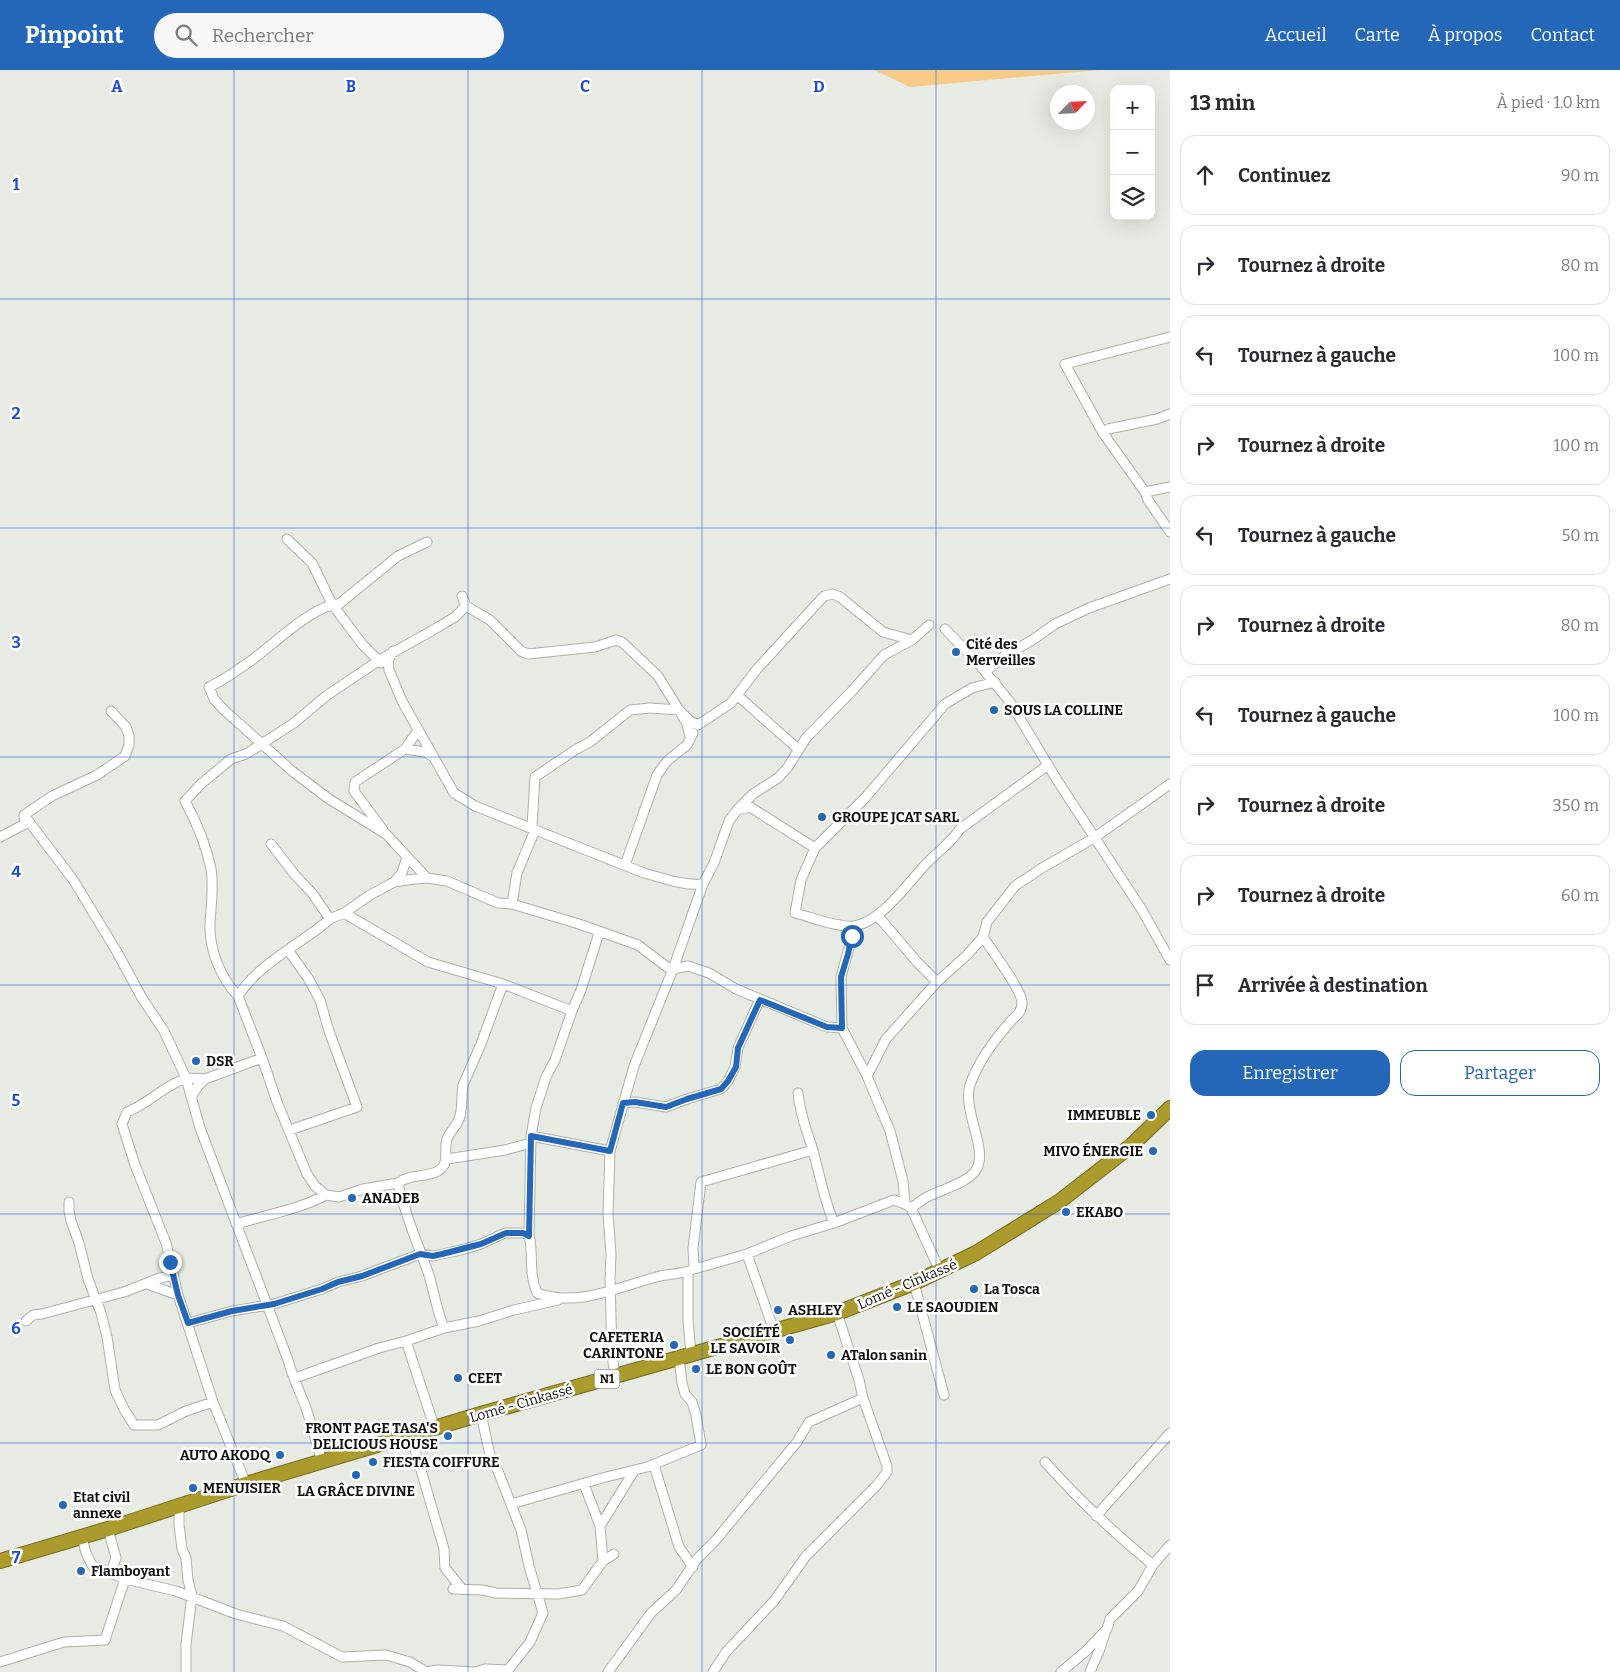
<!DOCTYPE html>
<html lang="fr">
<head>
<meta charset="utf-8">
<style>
  body { margin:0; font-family:Bitter,serif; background:#f7f7f7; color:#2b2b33 }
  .controls { position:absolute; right:15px; top:15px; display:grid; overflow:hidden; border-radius:10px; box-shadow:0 5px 20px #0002 }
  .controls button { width:45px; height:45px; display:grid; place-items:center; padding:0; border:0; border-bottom:1px solid #e1e1e2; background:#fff; color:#2b2b33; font:25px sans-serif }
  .compass { position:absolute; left:1050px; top:15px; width:45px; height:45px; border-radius:50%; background:#fff; box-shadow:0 5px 20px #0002; rotate:66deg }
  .stop { position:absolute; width:15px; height:15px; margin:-11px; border:4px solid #2467b8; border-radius:50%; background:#fff }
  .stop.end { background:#2467b8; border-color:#fff; box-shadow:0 1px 5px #0008 }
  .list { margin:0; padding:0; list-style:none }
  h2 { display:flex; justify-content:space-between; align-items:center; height:65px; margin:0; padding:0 20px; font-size:21px }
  h2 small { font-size:16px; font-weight:400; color:#7c7c81 }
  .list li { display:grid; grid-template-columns:32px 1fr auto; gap:15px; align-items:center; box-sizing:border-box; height:80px; margin:0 10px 10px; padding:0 10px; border:1px solid #e1e1e2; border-radius:15px }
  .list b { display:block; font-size:19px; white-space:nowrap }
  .list em { font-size:16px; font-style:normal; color:#7c7c81 }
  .actions { display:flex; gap:10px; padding:15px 20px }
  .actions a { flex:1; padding:11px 0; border:1px solid #2467b8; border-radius:15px; text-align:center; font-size:18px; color:#2467b8 }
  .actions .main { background:#2467b8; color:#fff }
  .icon { flex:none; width:28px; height:28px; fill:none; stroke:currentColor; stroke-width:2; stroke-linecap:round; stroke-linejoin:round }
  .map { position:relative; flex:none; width:1170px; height:1602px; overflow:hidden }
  header { display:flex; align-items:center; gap:30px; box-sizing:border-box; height:70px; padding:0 25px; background:#2467b8; color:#fff }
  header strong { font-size:24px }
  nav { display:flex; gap:28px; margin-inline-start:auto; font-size:18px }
  .search { width:350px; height:45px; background:#f7f7f7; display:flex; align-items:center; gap:12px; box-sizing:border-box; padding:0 18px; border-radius:28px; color:#7c7c81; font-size:19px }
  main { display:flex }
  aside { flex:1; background:#fff }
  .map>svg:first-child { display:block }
</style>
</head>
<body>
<header>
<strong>Pinpoint</strong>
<div class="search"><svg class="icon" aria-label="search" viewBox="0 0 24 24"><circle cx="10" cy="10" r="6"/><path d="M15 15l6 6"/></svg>Rechercher</div>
<nav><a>Accueil</a><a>Carte</a><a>À propos</a><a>Contact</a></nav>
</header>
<main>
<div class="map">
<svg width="1170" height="1602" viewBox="0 0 1170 1602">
  <rect width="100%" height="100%" fill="#e7ebe3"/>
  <!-- green -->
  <path fill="#f8ca88" d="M874,0H1100L910,17Z"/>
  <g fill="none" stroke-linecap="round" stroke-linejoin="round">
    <!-- minor casing -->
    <g stroke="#adb1a9" stroke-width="11">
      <path id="minor" d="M1170,344L1157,349L1108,359L1103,363L1145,422L1148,430L1170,462
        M1103,363L1065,294L1170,267
        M1145,422L1170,417
        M287,469L312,493L332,534L362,574L381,593
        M427,472L398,486L339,534C313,535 273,575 252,590C238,600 224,610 209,617L214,629L223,639L292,701L329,729L386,764L427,808
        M466,536L490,550L521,581L528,584L595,577L616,570L622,572L658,606L679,640L690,651L698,655L731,633L757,599L824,526L833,524L840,527L883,562L912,570
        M945,559L978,593L1010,632L1057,710L1142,840L1170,890
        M393,581L388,591L389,600L402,631L454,723L475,736L644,803C663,808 683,816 703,814
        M986,601L1007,584L1031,571L1055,554L1089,538L1170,509
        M995,612L972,618L945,634L865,728L815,778L801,810L795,843C811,847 838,858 854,856C881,852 908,813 926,794C937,782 951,773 960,759L1048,695
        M737,625L798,679
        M111,641L126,657L129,666V675L125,686L97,705L52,726L24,745L74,811L117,882L142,928L164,961L186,1008L200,1058L288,1290C292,1306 300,1322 306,1338C312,1356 317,1374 322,1392
        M405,679L425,682L432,686
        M737,740L753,724L778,708L788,697L806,668L852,621L884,585L912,570L929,555
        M532,757L535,707L575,680L590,672L630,640L650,638L679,640L687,654L690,667
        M383,760L354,721L355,712L405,679L418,660
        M0,767L25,754L24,745
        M625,795L657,705L667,691L687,675L693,663
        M394,812L402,803L407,787
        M512,834L579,854L638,875L667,897L673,899L688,896L709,903L736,919L827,957L842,958
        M344,843L428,892L503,914L572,941L555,990L546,1007L536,1038L531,1066L529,1165
        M877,845L918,893L937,912
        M330,849L344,843L370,825L394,812L415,809L427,808L447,811L498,833L512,834L517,803L535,760
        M855,856L841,907L842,958L867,1006L890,1061L903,1111L905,1134L911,1138L940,1201
        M288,880L308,908L320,930L329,961L357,1037L290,1060
        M238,926C220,907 209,879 210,853C211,835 214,817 211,799C206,774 197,753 185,731L201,714L231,689L246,684L294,653L326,626L378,591L440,556L455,547L466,536L462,526
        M572,941L581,920L599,863
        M262,988L238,926C259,893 301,874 330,849L312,823L295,805L271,774
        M867,1006L886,969L937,912L967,885L983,867L987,852L1015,816L1042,798L1094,768L1170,714
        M205,1009C199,1009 190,1007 185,1009C166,1014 147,1035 127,1042L122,1054L135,1095L166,1173L178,1225L213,1332L246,1414
        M798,1023C800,1046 807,1060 813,1081C820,1105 824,1130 834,1153
        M191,1027L198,1016L205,1009L262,988L277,1032L307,1104L315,1116L326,1125L339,1127L363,1119L398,1113C405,1145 418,1175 429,1205C434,1223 437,1241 444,1258
        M623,1033L635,1032L666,1037L687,1029L721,1019L728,1011L735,997L738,978L760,929
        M531,1066L610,1081
        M447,1089L505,1080L531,1073
        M398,1113C412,1103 426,1108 438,1101C451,1093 443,1081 447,1069C450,1061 458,1055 460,1046C463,1035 461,1025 463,1015L481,974L503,914
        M69,1132V1141L71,1151L79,1173L88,1209L101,1243L107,1267L115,1320L124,1339L134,1355H158L186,1341L213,1332
        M911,1138C916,1135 921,1130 927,1127C940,1120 968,1113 976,1100C989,1080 962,1041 970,1015C978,992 995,969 1011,951C1013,948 1017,946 1019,943C1021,940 1022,936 1022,932C1021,919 991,879 983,867
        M236,1154C266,1145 297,1140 326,1125
        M747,1184L694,1199L693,1178L701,1112L813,1080
        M688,1202V1250L691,1285
        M914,1213L944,1325
        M147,1214L178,1225
        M26,1251L33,1245L42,1244L124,1222L160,1208L173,1205
        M188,1253L232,1241L274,1234L322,1219L338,1212L362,1206L420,1184L433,1186L465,1179L481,1174L505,1163H523L529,1165C534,1186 528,1201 537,1223C578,1238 620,1216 660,1206C671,1204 683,1204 694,1199
        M774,1261L747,1184L791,1166L834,1153L894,1130L905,1134
        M615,1306L612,1285L610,1209L611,1184L608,1144L610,1081L634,996L673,899L703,814L714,793L729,751L737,740L750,737L815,778
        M295,1308L379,1278L406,1271
        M435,1359L406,1271L444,1258L479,1251L514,1240L558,1230
        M411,1366L444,1479L445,1498L462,1519
        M1045,1392C1078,1429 1114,1463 1153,1495
        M654,1395L679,1477L693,1497
        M584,1414L600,1456L603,1491
        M511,1434L606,1407L647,1397L701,1375L696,1345L692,1332L685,1324L682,1313L679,1288
        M179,1436V1455L182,1479L186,1488L188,1510L192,1526L186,1574V1602
        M1096,1446L1170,1363
        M600,1456L634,1401
        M108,1459L116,1488L111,1502
        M82,1467L86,1483L92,1495L125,1509L176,1521L236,1544L283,1556L342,1587L386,1585L410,1592L425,1601
        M453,1519L482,1520L496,1523L558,1524L582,1520L603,1491L614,1484
        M0,1592L64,1572L105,1570L125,1509
        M425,1602L438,1600L475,1602L485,1599L508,1600L530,1572L543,1543L529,1496L521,1460L498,1401L490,1385L481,1344
        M608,1602L651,1543L676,1520L697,1489L715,1471L797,1372L809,1352L863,1328L859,1310L837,1243
        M713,1602L726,1582L774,1531L806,1486L877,1415L887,1402V1396L863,1328
        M1061,1602L1086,1581L1107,1559L1110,1549L1138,1521L1153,1495L1170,1475
        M1090,1602L1099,1581L1105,1563"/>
    </g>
    <!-- highway casing -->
    <g stroke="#746b22" stroke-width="16">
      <path id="highway" d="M0,1491L108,1459L246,1414L481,1344L837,1243L914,1213L976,1183L1060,1131L1132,1075L1170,1038"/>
    </g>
    <!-- minor -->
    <use href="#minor" stroke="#fff" stroke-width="9"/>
    <!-- highway -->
    <use href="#highway" stroke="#aa9b2c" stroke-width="14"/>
  </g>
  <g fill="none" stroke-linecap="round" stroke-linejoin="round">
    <!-- route -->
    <path stroke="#2467b8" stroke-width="6" d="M170,1192L178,1225L188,1253L232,1241L274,1234L322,1219L338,1212L362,1206L420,1184L433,1186L442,1184L481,1174L506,1163H523L529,1166L531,1066L610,1081L623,1033L635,1032L666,1037L687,1029L721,1019L728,1011L736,997L738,978L760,930L827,957L842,958L841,907L848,884L852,866"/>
  </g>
  <!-- grid -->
  <path fill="none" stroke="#1d4ed8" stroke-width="1" stroke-opacity="0.55" d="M234,0V1602M468,0V1602M702,0V1602M936,0V1602M0,229H1170M0,458H1170M0,687H1170M0,915H1170M0,1144H1170M0,1373H1170"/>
  <!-- markers -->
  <g fill="#2467b8" stroke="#fff" stroke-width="2">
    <circle cx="956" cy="582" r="5"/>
    <circle cx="994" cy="640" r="5"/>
    <circle cx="822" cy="747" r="5"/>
    <circle cx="196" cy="991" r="5"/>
    <circle cx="1151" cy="1045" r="5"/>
    <circle cx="1153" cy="1081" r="5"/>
    <circle cx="352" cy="1128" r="5"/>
    <circle cx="1066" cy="1142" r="5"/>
    <circle cx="974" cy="1219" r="5"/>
    <circle cx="897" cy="1237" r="5"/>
    <circle cx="778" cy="1240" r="5"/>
    <circle cx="790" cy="1270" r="5"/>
    <circle cx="674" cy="1275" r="5"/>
    <circle cx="831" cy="1285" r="5"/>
    <circle cx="696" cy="1299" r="5"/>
    <circle cx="458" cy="1308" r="5"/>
    <circle cx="448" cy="1366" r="5"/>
    <circle cx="280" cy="1385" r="5"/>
    <circle cx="373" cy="1392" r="5"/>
    <circle cx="356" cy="1405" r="5"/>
    <circle cx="193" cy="1418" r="5"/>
    <circle cx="63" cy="1435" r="5"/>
    <circle cx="81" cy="1501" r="5"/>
  </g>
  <g text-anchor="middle" stroke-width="5" stroke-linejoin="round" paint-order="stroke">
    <!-- shield labels -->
    <rect fill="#fff" stroke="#585957" stroke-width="1" x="594.5" y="1299.5" width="25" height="19" rx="4"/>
    <g font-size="12" font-weight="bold" fill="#11120f">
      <text x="607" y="1313">N1</text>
    </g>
    <!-- poi labels -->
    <g font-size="14" font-weight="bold" fill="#11120f" stroke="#fff" text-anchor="start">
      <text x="966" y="579">Cité des<tspan x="966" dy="16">Merveilles</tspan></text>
      <text x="1004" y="645">SOUS LA COLLINE</text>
      <text x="832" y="752">GROUPE JCAT SARL</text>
      <text x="206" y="996">DSR</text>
      <text x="1141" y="1050" text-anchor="end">IMMEUBLE</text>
      <text x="1143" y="1086" text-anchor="end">MIVO ÉNERGIE</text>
      <text x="362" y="1133">ANADEB</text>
      <text x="1076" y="1147">EKABO</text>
      <text x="984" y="1224">La Tosca</text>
      <text x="907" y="1242">LE SAOUDIEN</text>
      <text x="788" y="1245">ASHLEY</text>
      <text x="780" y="1267" text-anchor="end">SOCIÉTÉ<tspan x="780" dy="16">LE SAVOIR</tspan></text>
      <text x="664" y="1272" text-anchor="end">CAFETERIA<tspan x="664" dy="16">CARINTONE</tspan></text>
      <text x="841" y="1290">ATalon sanin</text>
      <text x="706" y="1304">LE BON GOÛT</text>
      <text x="468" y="1313">CEET</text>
      <text x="438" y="1363" text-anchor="end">FRONT PAGE TASA'S<tspan x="438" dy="16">DELICIOUS HOUSE</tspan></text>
      <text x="270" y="1390" text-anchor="end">AUTO AKODQ</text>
      <text x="383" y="1397">FIESTA COIFFURE</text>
      <text x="203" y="1423">MENUISIER</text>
      <text x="356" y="1426" text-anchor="middle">LA GRÂCE DIVINE</text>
      <text x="73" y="1432">Etat civil<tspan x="73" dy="16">annexe</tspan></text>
      <text x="91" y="1506">Flamboyant</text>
    </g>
    <!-- street labels -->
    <g font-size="14" fill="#11120f" stroke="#fff">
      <text transform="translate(907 1214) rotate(-23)" y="5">Lomé - Cinkassé</text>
      <text transform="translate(521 1333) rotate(-16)" y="5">Lomé - Cinkassé</text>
    </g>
  </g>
  <g font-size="16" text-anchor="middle" font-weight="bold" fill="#1d4ed8" stroke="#fff" stroke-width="5" stroke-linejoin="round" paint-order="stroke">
    <text x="117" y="22">A</text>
    <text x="351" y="22">B</text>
    <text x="585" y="22">C</text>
    <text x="819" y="22">D</text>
    <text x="16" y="120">1</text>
    <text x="16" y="349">2</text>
    <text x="16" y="578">3</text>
    <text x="16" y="807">4</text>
    <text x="16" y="1036">5</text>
    <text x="16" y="1264">6</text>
    <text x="16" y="1493">7</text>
  </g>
</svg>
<div class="controls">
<button>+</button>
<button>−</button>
<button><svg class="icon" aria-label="layers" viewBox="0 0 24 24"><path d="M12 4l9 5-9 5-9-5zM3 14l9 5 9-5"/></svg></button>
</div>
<svg class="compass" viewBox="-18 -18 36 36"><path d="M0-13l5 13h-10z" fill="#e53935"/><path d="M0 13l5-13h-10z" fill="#7c7c81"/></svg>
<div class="stop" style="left:852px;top:866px"></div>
<div class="stop end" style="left:170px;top:1192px"></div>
</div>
<aside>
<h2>13 min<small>À pied · 1.0 km</small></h2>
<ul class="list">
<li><svg class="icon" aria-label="ahead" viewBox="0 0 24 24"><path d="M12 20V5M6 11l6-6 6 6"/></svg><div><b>Continuez</b></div><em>90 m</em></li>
<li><svg class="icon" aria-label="right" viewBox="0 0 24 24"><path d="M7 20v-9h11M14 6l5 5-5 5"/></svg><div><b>Tournez à droite</b></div><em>80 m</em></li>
<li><svg class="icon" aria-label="left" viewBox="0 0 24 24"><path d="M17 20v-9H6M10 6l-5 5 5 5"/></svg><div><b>Tournez à gauche</b></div><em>100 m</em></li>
<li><svg class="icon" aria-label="right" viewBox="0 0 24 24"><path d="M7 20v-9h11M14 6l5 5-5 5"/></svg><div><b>Tournez à droite</b></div><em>100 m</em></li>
<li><svg class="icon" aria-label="left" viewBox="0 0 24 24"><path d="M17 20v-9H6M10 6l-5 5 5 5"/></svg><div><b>Tournez à gauche</b></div><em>50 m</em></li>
<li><svg class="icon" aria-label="right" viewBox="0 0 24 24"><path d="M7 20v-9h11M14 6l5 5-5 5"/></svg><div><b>Tournez à droite</b></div><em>80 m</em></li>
<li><svg class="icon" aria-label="left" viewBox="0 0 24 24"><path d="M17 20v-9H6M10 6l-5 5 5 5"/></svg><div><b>Tournez à gauche</b></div><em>100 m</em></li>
<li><svg class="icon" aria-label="right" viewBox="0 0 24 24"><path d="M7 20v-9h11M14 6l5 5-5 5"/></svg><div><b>Tournez à droite</b></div><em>350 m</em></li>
<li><svg class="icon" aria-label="right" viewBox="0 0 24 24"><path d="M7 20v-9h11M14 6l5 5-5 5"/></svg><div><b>Tournez à droite</b></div><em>60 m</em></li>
<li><svg class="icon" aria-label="arrive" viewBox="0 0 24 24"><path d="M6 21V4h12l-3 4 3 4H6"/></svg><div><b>Arrivée à destination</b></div></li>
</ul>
<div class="actions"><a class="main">Enregistrer</a><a>Partager</a></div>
</aside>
</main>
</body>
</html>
